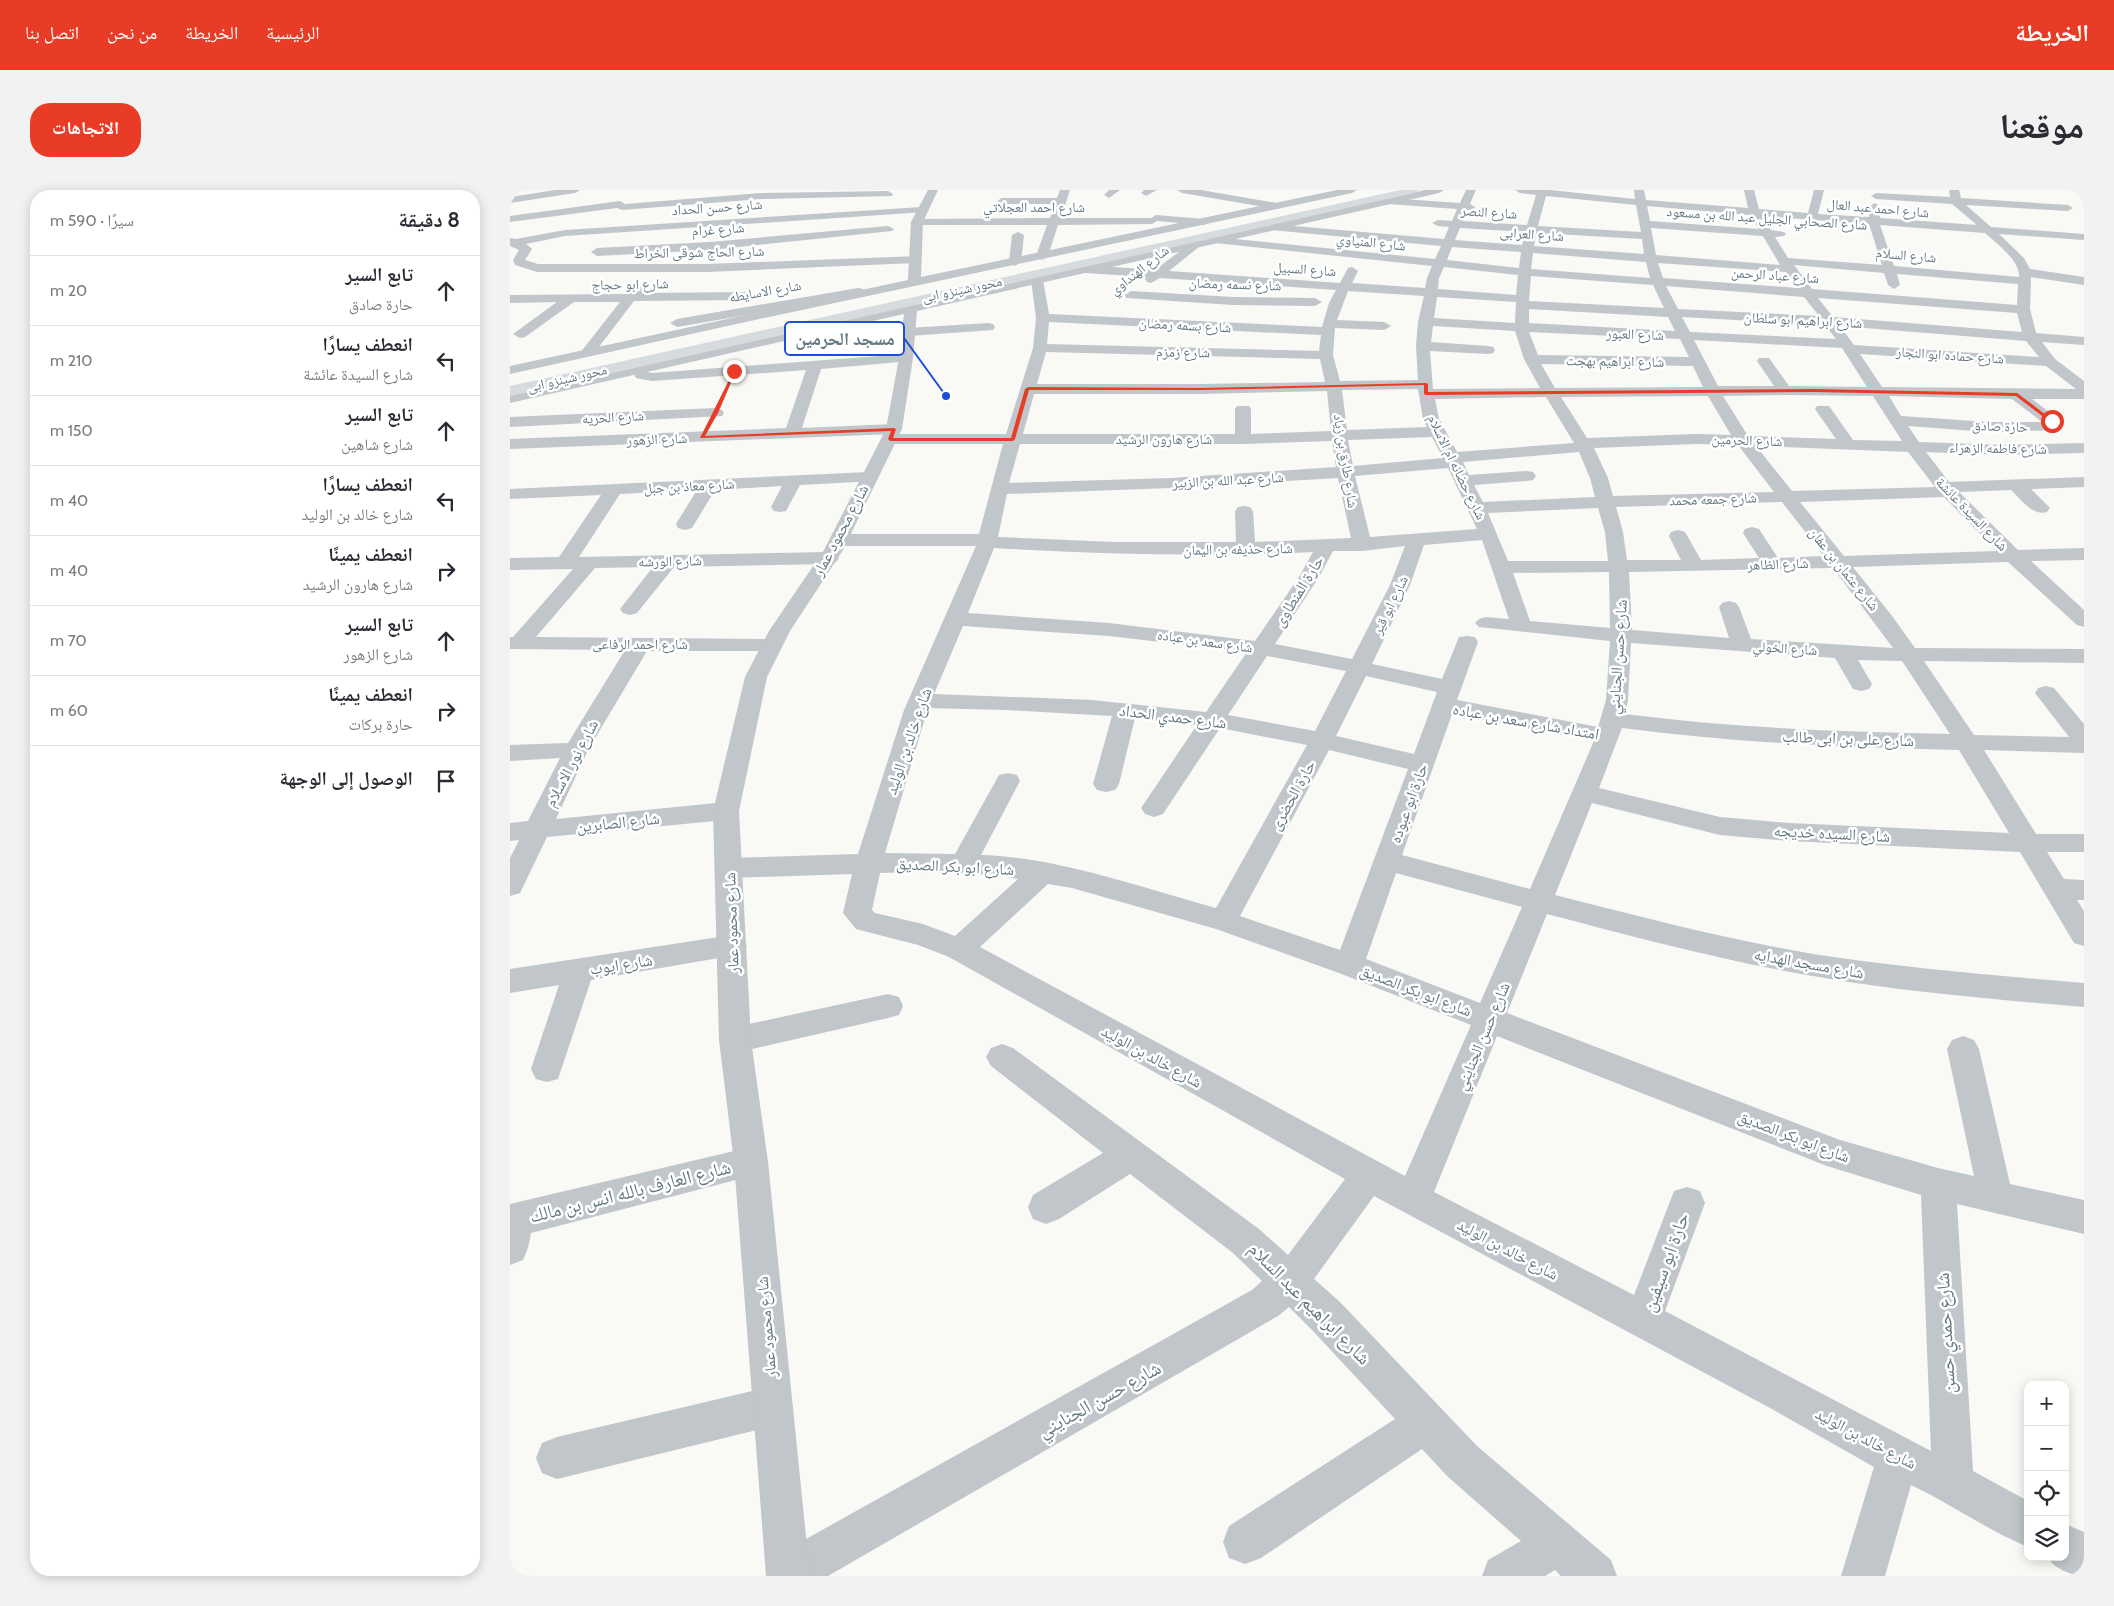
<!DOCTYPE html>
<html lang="ar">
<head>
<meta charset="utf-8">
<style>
  body { margin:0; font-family:Cabin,"Noto Naskh Arabic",sans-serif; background:#f2f2f3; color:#2b2b33; direction:rtl }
  .controls { position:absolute; right:15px; bottom:15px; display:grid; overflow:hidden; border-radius:10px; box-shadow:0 2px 12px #0003 }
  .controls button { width:45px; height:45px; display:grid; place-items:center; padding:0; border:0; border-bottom:1px solid #e1e1e2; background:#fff; color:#2b2b33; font:25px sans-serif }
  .stop { position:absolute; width:15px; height:15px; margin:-11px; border:4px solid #e93c26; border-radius:50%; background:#fff }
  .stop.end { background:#e93c26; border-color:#fff; box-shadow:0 1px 5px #0008 }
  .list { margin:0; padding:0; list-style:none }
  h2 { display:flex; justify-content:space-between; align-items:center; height:65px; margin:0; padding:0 20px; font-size:21px }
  h2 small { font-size:16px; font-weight:400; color:#7c7c81 }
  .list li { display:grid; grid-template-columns:32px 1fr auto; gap:15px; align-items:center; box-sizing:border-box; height:70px; padding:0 20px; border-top:1px solid #e1e1e2 }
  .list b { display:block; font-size:19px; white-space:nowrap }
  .list p { margin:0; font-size:16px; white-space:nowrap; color:#7c7c81 }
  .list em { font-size:16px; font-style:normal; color:#7c7c81 }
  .icon { flex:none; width:28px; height:28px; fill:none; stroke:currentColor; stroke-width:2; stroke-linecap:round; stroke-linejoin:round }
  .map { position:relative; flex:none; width:1574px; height:1386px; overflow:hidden; direction:ltr; border-radius:20px }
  header { display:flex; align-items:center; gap:30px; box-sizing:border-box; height:70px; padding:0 25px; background:#e93c26; color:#fff }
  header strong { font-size:24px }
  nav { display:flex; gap:28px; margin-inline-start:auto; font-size:18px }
  .intro { display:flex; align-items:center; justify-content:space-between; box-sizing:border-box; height:120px; padding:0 30px }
  h1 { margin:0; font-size:35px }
  .button { padding:12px 22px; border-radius:20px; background:#e93c26; color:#fff; font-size:18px; font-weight:700 }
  main { display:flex; gap:30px; padding:0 30px }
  aside { flex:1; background:#fff; border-radius:20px; box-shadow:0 2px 12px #0003 }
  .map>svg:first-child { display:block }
</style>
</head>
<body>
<header>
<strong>الخريطة</strong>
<nav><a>الرئيسية</a><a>الخريطة</a><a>من نحن</a><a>اتصل بنا</a></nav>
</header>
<div class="intro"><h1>موقعنا</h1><a class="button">الاتجاهات</a></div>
<main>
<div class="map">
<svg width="1574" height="1386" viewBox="0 0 1574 1386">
  <rect width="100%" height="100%" fill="#f9f9f6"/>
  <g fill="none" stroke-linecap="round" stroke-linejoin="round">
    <!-- minor -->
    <path fill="#c0c6c9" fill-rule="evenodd" d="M45,0H70L65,3L0,13V7Z
      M550,0H560L551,28H641L646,25L694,29L700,32L694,35L647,31L642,34L548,35L538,66L532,70L526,66L537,35H407L401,32L407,29L540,28L545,14H492L487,11L492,8H547Z
      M599,0H610L599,8L594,5Z
      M634,0H647L636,6L631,3Z
      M667,0H691L767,13L772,16L767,19L672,3Z
      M956,0H966L960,14L965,17L964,19L958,20L953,31L1017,35L1026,5L1010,3L1005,0H1040L1125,9L1124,0H1134L1136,10L1238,18L1234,0H1244L1249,19L1298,23L1304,0H1314L1308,24L1359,27L1360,16L1365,13L1370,16V28L1467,35L1442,14L1366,9L1361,6L1366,3L1440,7L1439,0H1449L1451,8L1558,15L1563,18L1558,21L1456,15L1481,37L1574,44V50L1489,44L1514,68L1520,79L1574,87V95L1521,87L1520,119L1526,143L1574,147V155L1532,152L1545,169L1574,191V209H1522L1551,231L1553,234L1550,240L1478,242L1398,236L1409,252L1494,255L1574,253V263L1494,265L1416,262L1439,292L1574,287V297L1521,299L1540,318L1537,322C1522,326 1512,310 1501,300L1449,302L1508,360L1574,358V370L1521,371L1574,420V437L1567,435L1498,372L1343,377L1382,426L1405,458L1574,459V473L1414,471L1464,545L1559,547L1525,503L1528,498L1536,496L1544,498L1574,534V563L1474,560L1526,644H1574V662H1537L1554,689L1574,690V710H1567L1574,721V756L1564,753L1510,662L1279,651L1210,645L1082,613L1045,705C1131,727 1216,749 1303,764C1393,778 1483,785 1574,793V817C1483,809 1393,802 1303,786C1213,771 1125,747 1037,724L997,823L1330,950L1428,978L1464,986L1437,859L1442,850L1453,846L1464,850L1469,859L1500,994L1574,1010V1044L1447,1014L1463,1281L1518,1311V1357C1477,1340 1441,1314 1401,1295L1375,1386H1331L1364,1277L1262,1219L864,1006L804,1089L830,1112L967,1256L1101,1370L1107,1386H1051L1045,1380L1035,1386H972L978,1370L1011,1351L937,1286L912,1259L751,1368L735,1374L719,1368L713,1352L719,1336L885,1229L802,1140L779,1117L768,1126L318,1386H257L262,1368L742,1100L752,1091L723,1063L620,984L549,1029L536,1034L523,1029L518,1017L523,1005L593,963L481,876L476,867L481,858L492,854L503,858L749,1039L778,1065L835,989L439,767L408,755L346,739L333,723L342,684L218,688L208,685L204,678L208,671L218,668L348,664L394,520L466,356H329L322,354L320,350L322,346L329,344H469L493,254H380L374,252L372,249L374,246L380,244H496L523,158L526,128L521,90L523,87L527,86L533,90L539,124L812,137L819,113L826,100L650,88L641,93L637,92L635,89L636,87L576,83L570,79L576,75L645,80L682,52H690L692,54L690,56L659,81L830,93L838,78L842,77L848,81L842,93L915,98L917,88L922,76L705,53L699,50L705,47L925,69L931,56L761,40L755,37L761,34L934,49L939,37L928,36L922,33L928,30L942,31L947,19L878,14L873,11L878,8L950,13ZM1036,6L1126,15L1131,42L1028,36ZM1137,16L1240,25L1249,39L1140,31ZM1252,26L1359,34L1372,75L1278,68L1265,47L1274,46L1276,44L1274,42L1261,40ZM1370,35L1475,43C1486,53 1510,70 1509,87L1384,76ZM950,38L1016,42L1012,55L945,50ZM1141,38L1253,46L1270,75L1146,65ZM1027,43L1132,49L1134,64L1024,56ZM942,57L1011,62L1009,78L937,70ZM1023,63L1136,72L1140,88L1021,79ZM1148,73L1276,82L1288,98L1153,88ZM1284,75L1374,83L1378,95L1384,99L1390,95L1387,84L1508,94L1507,115L1302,99ZM934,77L1008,85L1006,105L928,99L929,88ZM1021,86L1143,95L1154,118L1019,111ZM1156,96L1294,107L1309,126L1168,119ZM838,101L914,106L908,132L906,156L908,190L830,191L823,165L825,138L874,140L881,136L874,132L827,130ZM927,107L1006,112L1005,133L924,128ZM1308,108L1507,123L1512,142L1323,127ZM1019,119L1158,127L1165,141L1019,133ZM1172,127L1315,135L1326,149L1180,142ZM539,132L811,145L809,161L537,154ZM923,136L1005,141L1014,169L1030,198L923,199L920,161L978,164L983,163L985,160L983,157L978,156L921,152ZM1330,136L1516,151L1529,167L1344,155ZM1019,142L1170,149L1179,167L1028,165ZM1184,150L1332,158L1357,197L1279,196L1259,168H1249L1247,171L1264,196H1208ZM536,162L810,169L815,192L690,194H527ZM1350,164L1536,176L1566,199L1372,197ZM1031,174L1183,176L1193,197L1045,198ZM908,199L913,229L917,237L837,240L832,200ZM817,201L821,241L741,244V219L739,216H727L725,219V244H513L524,204H690ZM1278,205L1363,206L1392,251L1343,250L1319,216H1307L1305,219L1326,249L1238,246L1213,206ZM1198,206L1221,245L1186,244L1077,248L1051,207ZM1379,206L1502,209L1532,232H1478L1391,226ZM1036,207L1064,253L947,262L929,229L925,209ZM922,247L933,268L843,276L838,250ZM822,251L826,277L661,288L499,293L510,254H733ZM1186,254L1228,255L1264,302L1103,306L1098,288L1084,258ZM1246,256L1398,262L1425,297L1282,301ZM1069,262L1080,288L1085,307L973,312L964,295L1017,291L1023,290L1026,286L1023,282L1017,281L959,285L953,272ZM938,278L967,339L860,347L845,286ZM828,288L841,348L745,352L743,321L740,317L734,316L728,317L725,321L726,352H603L488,347L497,304L661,298ZM1434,307L1487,361L1334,366L1290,312ZM1272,312L1314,366L1268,368L1249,339L1242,337L1235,339L1233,343L1249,368L1191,370L1175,342L1168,340L1161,342L1159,346L1171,370H1117L1113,342L1106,317ZM1088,318L1095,342L1098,371H998L978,323ZM972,350L999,429L976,427L969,429L965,433L969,437L1100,451L1096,510L1088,537L947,510L968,452L965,447L957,446L949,447L932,489L862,474L900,395L914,355ZM895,356L880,395L842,469L765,454L809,387L823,361H852ZM484,358C591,364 697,367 803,362L789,387L745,451L599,433L458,423ZM1323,378L1383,458L1241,449L1229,417L1226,413L1219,411L1212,413L1209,417L1219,448L1122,440L1119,382ZM1099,382L1100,438L1020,431L1003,383ZM453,436L599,446L737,462L696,522L582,510L424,504ZM1121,453L1325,468L1343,499L1351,501L1359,499L1362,494L1348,470L1392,471L1440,544C1331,542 1223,538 1115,524L1118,510ZM757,466L836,481L805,541L718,525ZM856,486L927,502L904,564L826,546ZM418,518L496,520L602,526L583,594L587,600L596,602L605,600L609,594L625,528L687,535L631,618L635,624L644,627L653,624L710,538L797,555L706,718C633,698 547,667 471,665L510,591L507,585L498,583L489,585L445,664L375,663ZM942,524L1084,551L1020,699L892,665ZM1112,538C1224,553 1337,557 1449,560L1499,643L1279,633L1210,627L1089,598ZM819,560L898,579L830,760L730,726ZM404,682L485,685L508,689L445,746L413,734L365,723L362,720L370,683ZM886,683L1012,717L970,813L856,769ZM538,694L562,698L706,739L829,783L961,835L895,986L470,757ZM987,846L1317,976L1411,1005L1421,1261L1155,1121L1195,1013L1190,1001L1177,997L1164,1001L1124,1105L924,1002Z
      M378,1L383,4L382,6L251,9L112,20L107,18L0,32V26L110,11L115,14L251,3Z
      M412,17L417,20L416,22L55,46L16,54L22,59L15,70L28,74H197L409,66L411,69L405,73L197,82H27L5,75L3,70L9,60L0,56V48L6,49L55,40Z
      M378,36L384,39L382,41L200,60L87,66L81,62L87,58L200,52Z
      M508,42L514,45L511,72L505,76L499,72L502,45Z
      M129,97L134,98L135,101L134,103L240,102L246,106L240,110L124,111L82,166H72L70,163L110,112H64L15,147L10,148L3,144L47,112L0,113V105L118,104Z
      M348,98L353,99L354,102L353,105L167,137L160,133L167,129Z
      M621,101L723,107L805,108L812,112L805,116L723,115L616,108L615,105Z
      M478,133L483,134L485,137L483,140L399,146L392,142L399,138Z
      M396,164L401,165L403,168L401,171L311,179L292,238L384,234L390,236L392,239L390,242L384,244L0,259V249L276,238L296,180L142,191L126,188L122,180L124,177H134L137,182L142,183Z
      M206,218L212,220L214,223L212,226L0,237V227Z
      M358,282L364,283L367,287L364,291L290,295L276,321L270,322L264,321L261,317L272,296L205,300L182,338L175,340L168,338L166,334L187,300L110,304L69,367L319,362L326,364L329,368L326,372L319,374L164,377L127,423L120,425L113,423L110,419L143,377L85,378L26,447L261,449L269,450L272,455L269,460L261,461H137L78,560L46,629L216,612L225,615L229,621L225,627L216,630L37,647L10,703L0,706V668L9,650L0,651V633L18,631L50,568L0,571V555L58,553L115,460L0,459V447H3L63,379L0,380V368L49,367L91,305L0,309V299Z
      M222,745L232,748L237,756L232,764L81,790L48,889L37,892L26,889L21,879L49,795L0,803V779Z
      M378,804L389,807L393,816L389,825L378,828L225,863L214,859L209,850L214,841L225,837Z
      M241,957L253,961L258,972L253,983L21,1043L18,1058L13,1070L0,1075V1014Z
      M263,1196L277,1202L283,1216L277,1230L263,1236L47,1289L32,1283L26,1268L32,1253L47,1247Z
      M1555,1334L1574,1342V1386C1563,1386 1542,1378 1538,1367H1555Z"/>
    <!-- tertiary -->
    <path fill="#c0c6c9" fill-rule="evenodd" d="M418,0H428L413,32L411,87L827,0H847L842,3L231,133L0,184V176L398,90L401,32Z
      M915,0H934L929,3L407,121L403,168L392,239L333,360L280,441L257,487L229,621L241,850L258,972L300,1386H256L224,972L209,850L203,621L235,487L259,441L314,360L376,239L389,168L394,124L0,213V203Z"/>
    <!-- primary -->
    <path fill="#d6dbde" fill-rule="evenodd" d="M890,0H909L904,3L0,206V196Z"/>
  </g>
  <!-- route -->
  <path fill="#e93c26" d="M224,180L226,181L208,223L195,246L384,238L386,239L383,248H501L515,199L518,197L690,198L916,193L918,194V202L1304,199L1507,203L1544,231L1540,232L1506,206L1304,202L916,205L914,204V195L690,200H519L505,249L503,251H380L378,249L381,241L190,248Z"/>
  <g text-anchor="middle" stroke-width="5" stroke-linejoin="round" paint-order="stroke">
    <!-- far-street labels -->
    <g font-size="14" fill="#637982" stroke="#fff">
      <text transform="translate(207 17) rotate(-4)" y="5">شارع حسن الحداد</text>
      <text x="524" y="22">شارع احمد العجلاتي</text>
      <text transform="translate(1368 18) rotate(5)" y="5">شارع احمد عبد العال</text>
      <text transform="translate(979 22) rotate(4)" y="5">شارع النصر</text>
      <text transform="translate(1257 28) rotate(4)" y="5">شارع الصحابي الجليل عبد الله بن مسعود</text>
      <text transform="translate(208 39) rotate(-4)" y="5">شارع غرام</text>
      <text transform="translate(1022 44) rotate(4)" y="5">شارع العرابى</text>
      <text transform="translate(861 52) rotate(6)" y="5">شارع المنياوي</text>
      <text transform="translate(189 62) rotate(-1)" y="5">شارع الحاج شوقى الخراط</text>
      <text transform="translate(1396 65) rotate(5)" y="5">شارع السلام</text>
      <text transform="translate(795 79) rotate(4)" y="5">شارع السبيل</text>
      <text transform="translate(629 80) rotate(-38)" y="5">شارع الهنداوي</text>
      <text transform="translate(1265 85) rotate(4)" y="5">شارع عباد الرحمن</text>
      <text transform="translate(120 94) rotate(-1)" y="5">شارع ابو حجاج</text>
      <text transform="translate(725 94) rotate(2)" y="5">شارع نسمه رمضان</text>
      <text transform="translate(452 99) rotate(-12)" y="5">محور شينزو ابى</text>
      <text transform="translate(255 101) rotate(-10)" y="5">شارع الاسايطه</text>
      <text transform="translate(1293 130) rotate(3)" y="5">شارع ابراهيم ابو سلطان</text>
      <text transform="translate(675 135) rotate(3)" y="5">شارع بسمه رمضان</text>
      <text transform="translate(1125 144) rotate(2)" y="5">شارع العبور</text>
      <text transform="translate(673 162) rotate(1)" y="5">شارع زمزم</text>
      <text transform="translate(1440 165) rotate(4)" y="5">شارع حماده ابو النجار</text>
      <text transform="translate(1105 171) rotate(1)" y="5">شارع ابراهيم بهجت</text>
      <text transform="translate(57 188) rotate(-13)" y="5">محور شينزو ابى</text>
      <text transform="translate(103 227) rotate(-3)" y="5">شارع الحريه</text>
      <text transform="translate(1490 236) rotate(2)" y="5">حارة صادق</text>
      <text transform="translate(147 249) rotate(-2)" y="5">شارع الزهور</text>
      <text x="654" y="254">شارع هارون الرشيد</text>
      <text transform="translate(1237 250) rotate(2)" y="5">شارع الحرمين</text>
      <text transform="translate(1488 258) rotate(1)" y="5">شارع فاطمه الزهراء</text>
      <text transform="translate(836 271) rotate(81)" y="5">شارع طارق بن زياد</text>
      <text transform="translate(947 277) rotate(64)" y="5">شارع حضانه ام الاسلام</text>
      <text transform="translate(718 290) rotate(-3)" y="5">شارع عبد الله بن الزبير</text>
      <text transform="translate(179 296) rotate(-3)" y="5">شارع معاذ بن جبل</text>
      <text transform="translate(1203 309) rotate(-2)" y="5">شارع جمعه محمد</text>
      <text transform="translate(1462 324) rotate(46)" y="5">شارع السيدة عائشة</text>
      <text transform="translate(728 359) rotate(-1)" y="5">شارع حذيفه بن اليمان</text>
      <text transform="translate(160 371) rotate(-1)" y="5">شارع الورشه</text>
      <text transform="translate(1268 374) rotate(-2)" y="5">شارع الظاهر</text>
      <text transform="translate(1334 379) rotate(51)" y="5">شارع عثمان بن عفان</text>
      <text transform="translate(880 415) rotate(-64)" y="5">شارع ابو قير</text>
      <text transform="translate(695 451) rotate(8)" y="5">شارع سعد بن عباده</text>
      <text x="130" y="459">شارع احمد الرفاعى</text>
      <text transform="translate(1275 458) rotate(4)" y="5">شارع الخولي</text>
    </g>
    <!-- street labels -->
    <g font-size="16" fill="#637982" stroke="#fff">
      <text transform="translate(330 340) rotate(-62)" y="6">شارع محمود عمار</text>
      <text transform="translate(788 401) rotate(-58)" y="6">حارة المنطاوى</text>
      <text transform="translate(1107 467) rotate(-86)" y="6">شارع حسن الجنايني</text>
      <text transform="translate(663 526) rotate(7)" y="6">شارع حمدي الحداد</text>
      <text transform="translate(1016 531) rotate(10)" y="6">امتداد شارع سعد بن عباده</text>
      <text transform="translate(1338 548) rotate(2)" y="6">شارع على بن ابى طالب</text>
      <text transform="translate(398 551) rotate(-71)" y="6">شارع خالد بن الوليد</text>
      <text transform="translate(61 573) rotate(-62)" y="6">شارع نور الاسلام</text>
      <text transform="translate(782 605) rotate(-61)" y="6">حارة الحضرى</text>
      <text transform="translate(898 613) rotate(-70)" y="6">حارة ابو عبوده</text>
      <text transform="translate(108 632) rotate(-6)" y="6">شارع الصابرين</text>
      <text transform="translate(1322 643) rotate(3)" y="6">شارع السيده خديجه</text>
      <text transform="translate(445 676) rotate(3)" y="6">شارع ابو بكر الصديق</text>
      <text transform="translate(221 733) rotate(-92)" y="6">شارع محمود عمار</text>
      <text transform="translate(1299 773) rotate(10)" y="6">شارع مسجد الهدايه</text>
      <text transform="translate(111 774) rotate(-9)" y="6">شارع ايوب</text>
      <text transform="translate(906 800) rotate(21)" y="6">شارع ابو بكر الصديق</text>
      <text transform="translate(972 846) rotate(-67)" y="6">شارع حسن الجنايني</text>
      <text transform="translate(642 866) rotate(29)" y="6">شارع خالد بن الوليد</text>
      <text transform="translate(1284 946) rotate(21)" y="6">شارع ابو بكر الصديق</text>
      <text transform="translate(998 1059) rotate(28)" y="6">شارع خالد بن الوليد</text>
      <text transform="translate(256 1137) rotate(-95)" y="6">شارع محمود عمار</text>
      <text transform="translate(1356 1248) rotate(28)" y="6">شارع خالد بن الوليد</text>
    </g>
    <!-- near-street labels -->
    <g font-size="19" fill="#637982" stroke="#fff">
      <text transform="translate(120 1001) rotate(-14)" y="7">شارع العارف بالله انس بن مالك</text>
      <text transform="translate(1155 1072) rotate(-70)" y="7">حارة ابو سيفين</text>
      <text transform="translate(800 1113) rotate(45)" y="7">شارع ابراهيم عبد السلام</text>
      <text transform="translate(1435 1143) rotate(-93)" y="7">شارع حمدي حسن</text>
      <text transform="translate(589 1209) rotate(-29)" y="7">شارع حسن الجنايني</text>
    </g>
  </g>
  <!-- callouts -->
  <path fill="none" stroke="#1d4ed8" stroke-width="2" d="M436 206L394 148"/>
  <circle fill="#1d4ed8" stroke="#fff" stroke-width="2" cx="436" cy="206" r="5"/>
  <rect fill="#fff" stroke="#1d4ed8" stroke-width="2" x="275" y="132" width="119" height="33" rx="5"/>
  <g font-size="18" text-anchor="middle" font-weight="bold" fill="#637982">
    <text x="335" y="155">مسجد الحرمين</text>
  </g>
</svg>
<div class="controls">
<button>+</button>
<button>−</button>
<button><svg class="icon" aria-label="locate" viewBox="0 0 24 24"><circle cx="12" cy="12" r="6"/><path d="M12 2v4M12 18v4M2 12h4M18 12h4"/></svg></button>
<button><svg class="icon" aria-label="layers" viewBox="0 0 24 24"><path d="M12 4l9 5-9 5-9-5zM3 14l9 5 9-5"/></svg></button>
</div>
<div class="stop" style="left:1542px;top:231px"></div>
<div class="stop end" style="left:224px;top:181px"></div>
</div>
<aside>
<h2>8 دقيقة<small>سيرًا · 590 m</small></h2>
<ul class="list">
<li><svg class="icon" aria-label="ahead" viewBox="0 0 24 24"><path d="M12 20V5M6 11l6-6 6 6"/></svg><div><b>تابع السير</b><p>حارة صادق</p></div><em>20 m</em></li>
<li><svg class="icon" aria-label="left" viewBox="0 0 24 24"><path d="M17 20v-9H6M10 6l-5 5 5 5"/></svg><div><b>انعطف يسارًا</b><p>شارع السيدة عائشة</p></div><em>210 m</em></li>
<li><svg class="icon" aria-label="ahead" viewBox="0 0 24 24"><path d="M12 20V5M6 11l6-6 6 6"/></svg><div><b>تابع السير</b><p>شارع شاهين</p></div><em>150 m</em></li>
<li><svg class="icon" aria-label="left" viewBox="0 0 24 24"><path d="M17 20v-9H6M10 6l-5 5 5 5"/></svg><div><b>انعطف يسارًا</b><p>شارع خالد بن الوليد</p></div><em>40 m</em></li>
<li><svg class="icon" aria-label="right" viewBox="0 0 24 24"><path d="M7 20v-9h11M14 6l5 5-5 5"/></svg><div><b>انعطف يمينًا</b><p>شارع هارون الرشيد</p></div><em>40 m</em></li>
<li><svg class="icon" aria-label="ahead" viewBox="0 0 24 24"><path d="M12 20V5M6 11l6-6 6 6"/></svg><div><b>تابع السير</b><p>شارع الزهور</p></div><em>70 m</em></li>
<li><svg class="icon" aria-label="right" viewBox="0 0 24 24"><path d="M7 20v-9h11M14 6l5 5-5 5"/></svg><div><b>انعطف يمينًا</b><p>حارة بركات</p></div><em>60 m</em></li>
<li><svg class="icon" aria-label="arrive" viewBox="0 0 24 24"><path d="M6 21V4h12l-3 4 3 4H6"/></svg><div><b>الوصول إلى الوجهة</b></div></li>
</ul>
</aside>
</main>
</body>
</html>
